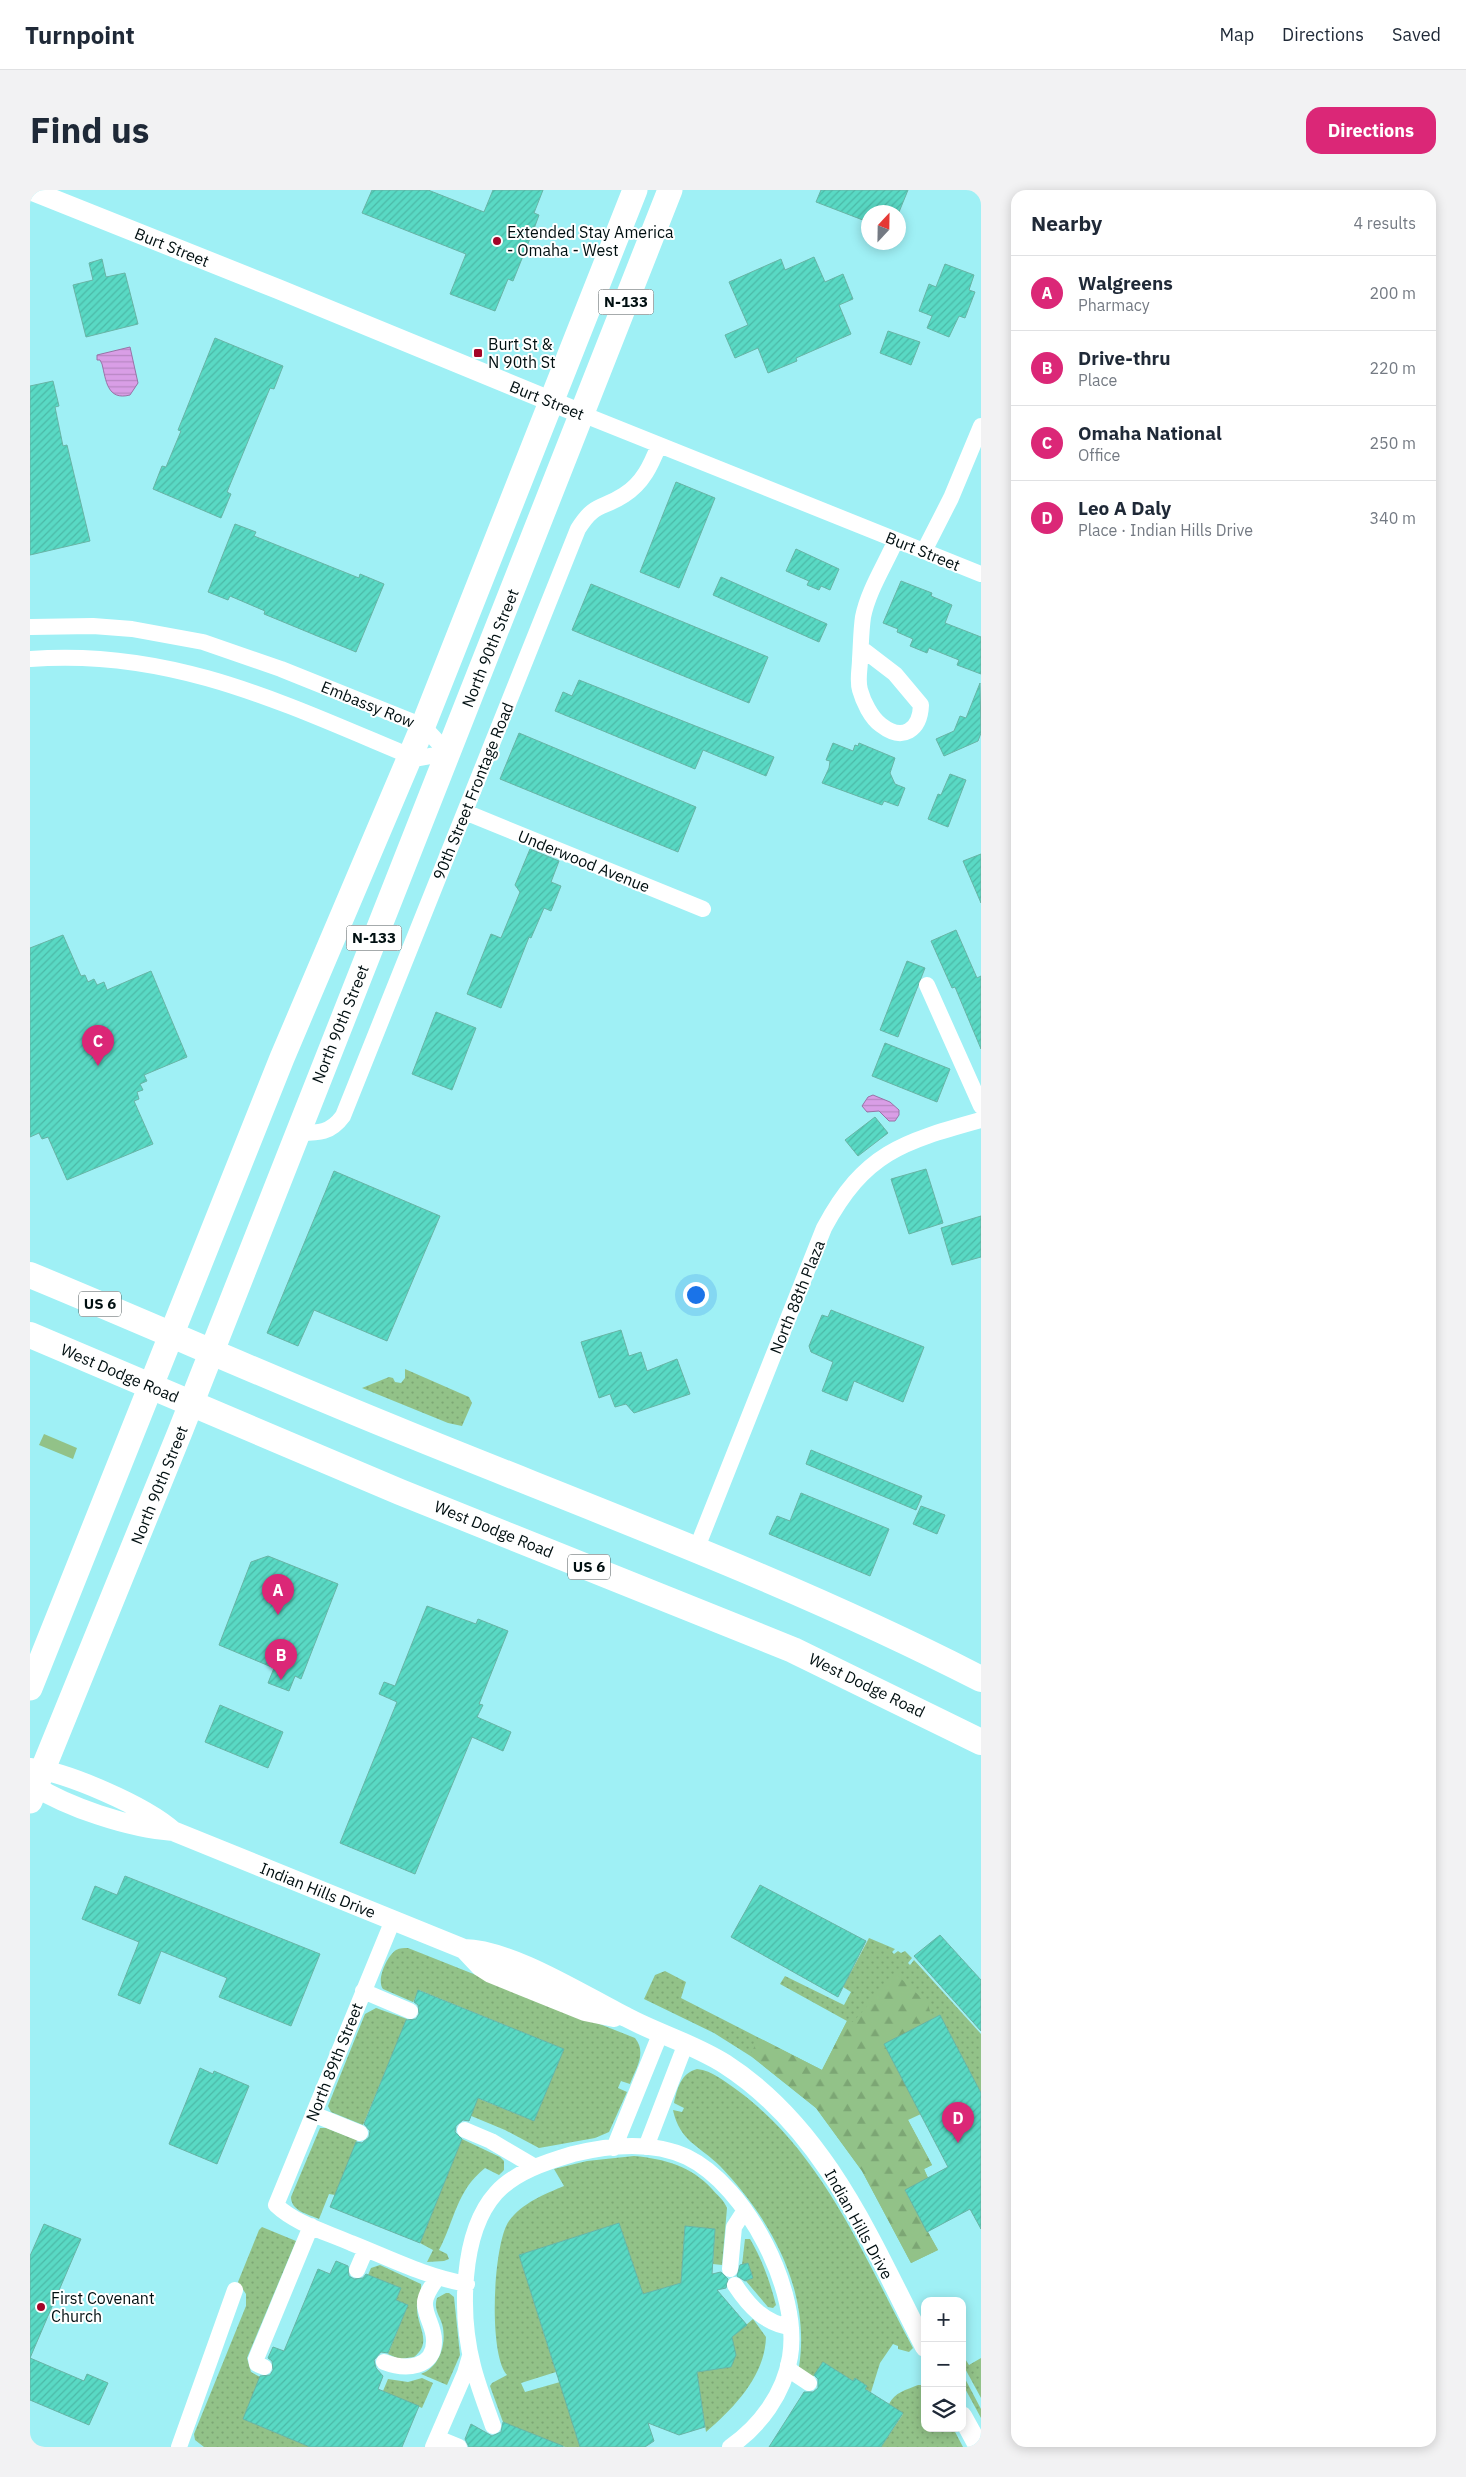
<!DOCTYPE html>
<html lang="en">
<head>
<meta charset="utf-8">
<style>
  body { margin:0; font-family:"IBM Plex Sans",sans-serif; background:#f2f2f3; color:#1f2937 }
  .controls { position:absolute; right:15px; bottom:15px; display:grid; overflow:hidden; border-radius:10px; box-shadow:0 2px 12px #0003 }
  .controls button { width:45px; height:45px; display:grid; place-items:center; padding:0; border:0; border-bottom:1px solid #e0e1e3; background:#fff; color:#1f2937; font:25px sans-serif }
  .compass { position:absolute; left:831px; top:15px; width:45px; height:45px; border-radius:50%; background:#fff; box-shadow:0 2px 12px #0003; rotate:22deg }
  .you { position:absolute; left:665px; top:1104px; width:18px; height:18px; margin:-12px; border:4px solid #fff; border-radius:50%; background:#1a73e8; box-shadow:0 0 0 8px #1a73e833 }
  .badge { display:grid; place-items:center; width:32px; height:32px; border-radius:50%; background:#db2777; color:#fff; font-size:16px; font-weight:700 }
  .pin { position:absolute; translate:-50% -41px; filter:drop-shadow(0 1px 2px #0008) }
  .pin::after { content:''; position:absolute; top:26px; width:18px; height:15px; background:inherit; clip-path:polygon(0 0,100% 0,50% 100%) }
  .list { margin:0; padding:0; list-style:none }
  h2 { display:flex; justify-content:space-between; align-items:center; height:65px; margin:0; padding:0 20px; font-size:21px }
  h2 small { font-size:16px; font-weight:400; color:#747a83 }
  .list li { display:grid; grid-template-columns:32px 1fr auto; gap:15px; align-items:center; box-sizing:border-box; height:75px; padding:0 20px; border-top:1px solid #e0e1e3 }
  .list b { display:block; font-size:19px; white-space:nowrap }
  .list p { margin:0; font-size:16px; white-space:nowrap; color:#747a83 }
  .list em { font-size:16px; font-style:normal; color:#747a83 }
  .icon { flex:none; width:28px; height:28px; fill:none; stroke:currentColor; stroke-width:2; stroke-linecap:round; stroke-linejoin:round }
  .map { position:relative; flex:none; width:951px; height:2257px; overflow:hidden; border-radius:15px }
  header { display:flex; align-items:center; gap:30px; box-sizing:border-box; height:70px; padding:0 25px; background:#fff; border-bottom:1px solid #e0e1e3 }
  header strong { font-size:24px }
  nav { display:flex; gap:28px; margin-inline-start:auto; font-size:18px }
  .intro { display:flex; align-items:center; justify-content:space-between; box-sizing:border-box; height:120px; padding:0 30px }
  h1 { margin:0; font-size:35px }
  .button { padding:12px 22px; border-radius:15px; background:#db2777; color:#fff; font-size:18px; font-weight:700 }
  main { display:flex; gap:30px; padding:0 30px }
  aside { flex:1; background:#fff; border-radius:15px; box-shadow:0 2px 12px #0003 }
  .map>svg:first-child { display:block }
</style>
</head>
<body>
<header>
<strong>Turnpoint</strong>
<nav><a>Map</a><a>Directions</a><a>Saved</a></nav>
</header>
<div class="intro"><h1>Find us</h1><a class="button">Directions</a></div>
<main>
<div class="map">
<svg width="951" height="2257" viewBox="0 0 951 2257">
  <defs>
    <pattern id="grass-dots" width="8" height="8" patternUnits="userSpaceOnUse" patternTransform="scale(1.25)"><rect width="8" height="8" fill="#92c288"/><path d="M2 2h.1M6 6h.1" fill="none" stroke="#7ca674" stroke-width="1.8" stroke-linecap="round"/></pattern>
    <pattern id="forest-firs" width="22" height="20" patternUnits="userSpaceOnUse" patternTransform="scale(1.25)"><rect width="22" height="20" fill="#92c288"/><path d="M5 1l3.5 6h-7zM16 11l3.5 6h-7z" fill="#7ca674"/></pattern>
    <pattern id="water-rules" width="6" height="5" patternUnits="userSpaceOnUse" patternTransform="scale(1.25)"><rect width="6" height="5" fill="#d99ee6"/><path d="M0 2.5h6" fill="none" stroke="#b887c4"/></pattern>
    <pattern id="building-hatch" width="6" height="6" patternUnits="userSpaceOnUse" patternTransform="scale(1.25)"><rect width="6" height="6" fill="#59d9c4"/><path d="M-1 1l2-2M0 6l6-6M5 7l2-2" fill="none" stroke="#4cb9a7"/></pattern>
  </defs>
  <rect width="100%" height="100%" fill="#9ff0f5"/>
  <!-- grass -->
  <path fill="url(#grass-dots)" d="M375,1179L439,1207L442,1213L432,1236L418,1233L332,1198L359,1187L363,1188L365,1192L371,1193L375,1188Z
    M839,1748L865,1759L862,1762L864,1764L868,1761L871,1763L875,1761L882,1768L878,1773L880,1775L884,1770L951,1844V1903L910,1825L854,1854L878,1930L902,1975L894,1979L898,1988L875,2001L908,2060L881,2073L832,1981L786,1918L722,1867L684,1843L614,1809L625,1785L635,1781L656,1792L651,1808L792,1880L817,1831L750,1794L755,1786L814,1815L821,1802L813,1797Z
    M378,1758L605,1848C617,1863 606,1878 600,1894L591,1891L588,1898L597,1902L579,1942L565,1948L509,1958L475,1940L410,1913L417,1896L504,1931L534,1859L389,1800L383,1812L353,1799C346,1790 357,1766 366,1760C370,1758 374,1758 378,1758Z
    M346,1818L377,1829L333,1935L301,1922L298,1916L335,1824Z
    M667,1879C683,1881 694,1891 707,1900C793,1963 834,2067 883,2158L879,2162L868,2159V2156L863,2154L850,2173L841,2202L835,2199L837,2196L825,2188L823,2191L793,2172L783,2187L769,2177C781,2101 741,2029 690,1976C669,1955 650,1952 643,1920L652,1922L654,1918L644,1913C647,1899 651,1883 667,1879Z
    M290,1938H296L327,1950L305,2005L299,2004L289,2029C278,2024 261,2021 261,2007Z
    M432,1949L470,1967L474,1971V1980L469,1985L455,1978C426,2001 425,2030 409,2060L417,2064L419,2069L414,2071L397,2072L403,2060L390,2053Z
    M604,1966C635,1969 661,1976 682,1999C687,2005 694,2010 697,2018L692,2075L683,2074L685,2039L655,2036L651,2093L613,2104L589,2033L489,2065L526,2182L491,2193L495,2202L530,2192L550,2257H535L473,2232L460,2196L462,2193L477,2185C458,2165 463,2053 479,2031C492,2013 515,2004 534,1996L524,1979L557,1971Z
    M232,2037L266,2051L217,2168L221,2182L230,2187L213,2229L280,2257H174L165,2250L164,2244L216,2116V2104L208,2092L229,2040Z
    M715,2049H720C732,2069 740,2092 746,2115L743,2118L738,2117L716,2091L723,2088L718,2073L712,2075Z
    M350,2075L391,2094C392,2103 386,2109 387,2118C387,2137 403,2152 384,2167L369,2169L358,2164L378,2115L366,2110L371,2098L338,2085L341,2078Z
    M416,2103H419L424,2107L430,2165L417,2195L391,2184C409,2177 416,2156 413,2138C411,2126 403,2121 407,2108Z
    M723,2129L736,2147C735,2186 704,2218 676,2242L667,2182L701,2177L705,2165L702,2147Z
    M932,2164L939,2175L951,2168V2208L932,2173Z
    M932,2183L951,2219V2228L932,2193Z
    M392,2188L403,2193L392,2218L353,2201L358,2189L378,2192Z
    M888,2195H895V2238H923L933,2257H851L873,2224L859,2214C865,2202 876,2200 888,2195Z"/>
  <!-- forest -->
  <path fill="url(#forest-firs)" d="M866,1784L898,1814L902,1829L854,1854L891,1924L878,1930L902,1975L894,1979L898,1988L875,2001L908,2060L881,2073L832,1981L786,1918L720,1865L729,1848L792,1880L817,1831L823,1832Z"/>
  <!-- garden -->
  <path fill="#92c288" d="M14,1244L47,1258L43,1269L9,1255Z"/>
  <!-- water -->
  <path fill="url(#water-rules)" stroke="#9873a6" d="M100,157L108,193L100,205C77,211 76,190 72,174L70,170H67V165Z
    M843,905L860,912L869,920V925L865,931H859L849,921L837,922L832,916L838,907Z"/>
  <!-- building -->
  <path fill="url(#building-hatch)" stroke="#68b4a5" d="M342,0H398L454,22L463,0H513L504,23L509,25L505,36L483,91L478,89L465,121L420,104L436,64L332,23Z
    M791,0H878L869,22H838V32L786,12Z
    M784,67L795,92L813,84L823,109L809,115L821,144L766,168L767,171L738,183L728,158L705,168L695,145L718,135L699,92L751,69L755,80Z
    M72,69L76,87L95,83L108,134L56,147L43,95L63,90L59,73Z
    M915,74L944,85L939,100L945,102L935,128L929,126L919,147L897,138L902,126L889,121L899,94L906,97Z
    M858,141L890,152L881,175L850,163Z
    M185,148L253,176L244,199L240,198L197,302L201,304L191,328L123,299L132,276L136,277L151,241L148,240Z
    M23,191L29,216L25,217L33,256L37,255L60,351L0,365V196Z
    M646,292L685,308L649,398L610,382Z
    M205,334L226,342L224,346L329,388L330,384L354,394L326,462L234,424L235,421L200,406L198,410L178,402Z
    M766,359L809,379L800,400L791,396L789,400L777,395L779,391L756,381Z
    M691,387L797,434L789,452L683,405Z
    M871,391L902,403L901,406L922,415L915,433L951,447V484L927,475L929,470L899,458L897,463L880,456L883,449L867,442L868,439L853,433Z
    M561,394L738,467L719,513L542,440Z
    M549,490L744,567L736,586L673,560L665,579L525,521L533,502L542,506Z
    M950,493L951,543L948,551L914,566L906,549L924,541L930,526L936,528Z
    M489,543L666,617L648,662L470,589Z
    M803,553L823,561L825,555L828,556L829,553L865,568L860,583L865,594L875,598L868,616L854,611L852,615L792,593L799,578L800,571L796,570Z
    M920,584L936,590L918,637L898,629L908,604L911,605Z
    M500,659L529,671L521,692L531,696L521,721L514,718L501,748L499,747L471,818L437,804L461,744L471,748L490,702L485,695Z
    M951,664V713L933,671Z
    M926,740L947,788L951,786V859L925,797L922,798L901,751Z
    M33,745L51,786L55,785L58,792L64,789L67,795L74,792L77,800L121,781L157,867L114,885L117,891L110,894L113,900L107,902L109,909L104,911L123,954L37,990L18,947L12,949L9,943L0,947V758Z
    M877,771L895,778L868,847L850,840Z
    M406,822L446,838L422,900L382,884Z
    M855,853L920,879L907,912L842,886Z
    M845,927L858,943L828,966L815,950Z
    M896,979L913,1033L879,1044L861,989Z
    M304,981L410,1026L357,1151L284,1120L268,1156L237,1143Z
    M951,1026V1067L922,1075L911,1038Z
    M801,1120L894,1157L873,1212L824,1191L817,1211L792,1201L803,1172L781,1162L779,1156L792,1125L798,1127Z
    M591,1140L599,1166L611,1162L617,1181L647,1169L660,1204L604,1223L596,1214L585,1217L580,1204L569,1208L551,1152Z
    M781,1260L892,1306L886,1320L776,1274Z
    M771,1303L859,1339L840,1386L739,1344L747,1326L760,1331Z
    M891,1316L915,1325L907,1344L883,1334Z
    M238,1366L308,1394L271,1489L265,1486L259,1501L238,1493L244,1478L189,1455L221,1372Z
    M397,1416L446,1434L448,1429L478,1441L449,1514L453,1515L447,1527L481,1542L473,1561L442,1547L385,1684L310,1653L367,1512L349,1504L354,1492L365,1496Z
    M190,1515L253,1542L238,1578L175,1552Z
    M95,1686L290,1764L261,1836L189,1807L197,1788L131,1761L110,1814L88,1805L109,1752L52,1729L65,1696L87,1705Z
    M730,1695L836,1751L808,1807L701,1747Z
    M910,1745L951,1790V1841L884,1766Z
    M388,1800L534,1859L504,1931L448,1908L439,1931L433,1930L426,1936L425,1942L432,1949L390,2053L300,2017L326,1952L332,1953L339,1947L340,1941L334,1934L376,1830L386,1829L389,1824L388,1815L384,1812Z
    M910,1825L951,1903V2039L940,2019L897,2042L875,2000L918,1977L854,1854Z
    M170,1878L183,1884L184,1881L219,1896L187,1974L139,1954Z
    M589,2033L613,2104L651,2093L655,2036L685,2039L682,2084L691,2082L698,2089L696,2098L687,2100L717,2135L702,2147L706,2165L701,2177L667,2182L675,2237L649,2245L618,2233L624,2251L615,2257H550L489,2065Z
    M14,2034L51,2049L0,2168V2066Z
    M306,2071L318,2076L319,2086L324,2089L333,2088L336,2084L371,2098L366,2110L378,2115L358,2163L351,2162L344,2170L346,2178L353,2186L348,2199L389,2216L372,2257H280L213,2229L230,2186L240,2185L243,2180L242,2171L238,2168L243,2157L254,2161L288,2079L300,2084Z
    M718,2073L723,2088L715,2091L707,2086L710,2075Z
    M0,2168L54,2191L57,2184L78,2193L59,2235L0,2210Z
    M793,2172L823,2191L825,2188L837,2196L835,2199L873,2223L851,2257H739L774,2202H783L788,2198V2189L784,2185Z
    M473,2232L533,2256V2257H439L435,2249L441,2234L462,2246L471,2242Z"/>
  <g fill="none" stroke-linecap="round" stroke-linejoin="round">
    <!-- minor -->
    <path stroke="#fff" stroke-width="16" d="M552,224L951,384
      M894,361L921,308L951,236
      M0,437L63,436L102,439L173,452L251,479L393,536L418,563
      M831,458L865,484L891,515C890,540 873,552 851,535C841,528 833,511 830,500C827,490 830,479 830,469C831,455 831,441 833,427C838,401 855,375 866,350
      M0,469C141,458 253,513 380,566L389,568L418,563
      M435,622L673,719
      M897,795L951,916
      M267,943C287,943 300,944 313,926L548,339C565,312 571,320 594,305C613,293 621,275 629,255
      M666,1360L794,1038C835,962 872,952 951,930
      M363,1730L246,2015C266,2034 296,2042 321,2053C359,2068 396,2087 437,2094
      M333,1801L380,1821
      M283,1924L330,1943
      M435,1940L461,1951L505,1977
      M616,1957L656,1853
      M584,1958L631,1842
      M700,2079L704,2037L715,2020
      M327,2080L336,2059
      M705,2095C719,2116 735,2134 761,2137
      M354,2172C375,2180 405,2179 404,2150C404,2136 394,2125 395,2112C396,2103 403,2094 408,2087
      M758,2175L761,2181L779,2193
      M234,2177L227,2174L226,2169L281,2036
      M463,2236C456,2216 448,2196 443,2176C430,2126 430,2043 466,2003C485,1982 516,1972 543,1964C579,1955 623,1951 657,1967C717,1996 771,2102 760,2167C754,2204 730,2236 700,2257
      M407,2248L429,2257
      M149,2257L205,2100
      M403,2257L435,2183L440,2166"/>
    <!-- tertiary -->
    <path stroke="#fff" stroke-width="20" d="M0,0L248,99L552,224
      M0,1578C37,1582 115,1616 143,1641
      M0,1593C35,1617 100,1638 143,1641L434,1759C482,1760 552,1805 596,1827C628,1844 663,1854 695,1874C796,1939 842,2054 895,2157
      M434,1759L450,1776L461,1783L555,1821L584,1827
      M932,2226L949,2257"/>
    <!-- primary -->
    <path stroke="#fff" stroke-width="25" d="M0,1498L252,868L393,536L605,0
      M0,1611L150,1242L640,0"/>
    <!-- trunk -->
    <path stroke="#fff" stroke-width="26" d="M0,1085C126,1137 251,1193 378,1244C570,1322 766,1394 951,1489
      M0,1145L370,1302L763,1460L951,1552"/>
  </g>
  <!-- markers -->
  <g fill="#a30528" stroke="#fff" stroke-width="2">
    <circle cx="467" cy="51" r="5"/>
    <rect x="443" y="158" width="10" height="10" rx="2.5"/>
    <circle cx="11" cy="2117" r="5"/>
  </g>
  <g text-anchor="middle" stroke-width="4" stroke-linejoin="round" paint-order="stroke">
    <!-- shield labels -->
    <g fill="#fff" stroke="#4c5758" stroke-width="1">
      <rect x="568.5" y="99.5" width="55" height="25" rx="4"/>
      <rect x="316.5" y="735.5" width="55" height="25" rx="4"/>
      <rect x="49" y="1101.5" width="42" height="25" rx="4"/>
      <rect x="538" y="1364.5" width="42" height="25" rx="4"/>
    </g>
    <g font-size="15" font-weight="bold" fill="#000f11">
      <text x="596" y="117">N-133</text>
      <text x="344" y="753">N-133</text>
      <text x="70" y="1119">US 6</text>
      <text x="559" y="1382">US 6</text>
    </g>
    <!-- poi labels -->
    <g font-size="16" fill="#000f11" stroke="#fff" text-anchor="start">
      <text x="477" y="48">Extended Stay America<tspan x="477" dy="18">- Omaha - West</tspan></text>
      <text x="458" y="160">Burt St &amp;<tspan x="458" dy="18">N 90th St</tspan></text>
      <text x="21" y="2114">First Covenant<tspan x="21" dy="18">Church</tspan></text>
    </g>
    <!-- street labels -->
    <g font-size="16" fill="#000f11" stroke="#fff">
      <text transform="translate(142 57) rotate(22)" y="6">Burt Street</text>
      <text transform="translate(517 210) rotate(22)" y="6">Burt Street</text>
      <text transform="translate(893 361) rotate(22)" y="6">Burt Street</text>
      <text transform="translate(460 458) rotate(-68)" y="6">North 90th Street</text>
      <text transform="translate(338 514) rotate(22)" y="6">Embassy Row</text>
      <text transform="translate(443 601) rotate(-68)" y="6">90th Street Frontage Road</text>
      <text transform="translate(554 671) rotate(22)" y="6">Underwood Avenue</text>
      <text transform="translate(310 834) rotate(-68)" y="6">North 90th Street</text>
      <text transform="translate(767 1107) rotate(-68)" y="6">North 88th Plaza</text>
      <text transform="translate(90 1183) rotate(23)" y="6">West Dodge Road</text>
      <text transform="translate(129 1295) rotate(-68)" y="6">North 90th Street</text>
      <text transform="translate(464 1339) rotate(22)" y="6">West Dodge Road</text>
      <text transform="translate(837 1495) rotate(26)" y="6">West Dodge Road</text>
      <text transform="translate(288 1700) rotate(22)" y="6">Indian Hills Drive</text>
      <text transform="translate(304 1872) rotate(-68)" y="6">North 89th Street</text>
      <text transform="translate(829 2034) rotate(61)" y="6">Indian Hills Drive</text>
    </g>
  </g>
</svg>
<div class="controls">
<button>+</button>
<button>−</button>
<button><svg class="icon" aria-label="layers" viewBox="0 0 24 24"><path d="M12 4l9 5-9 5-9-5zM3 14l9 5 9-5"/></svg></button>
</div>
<svg class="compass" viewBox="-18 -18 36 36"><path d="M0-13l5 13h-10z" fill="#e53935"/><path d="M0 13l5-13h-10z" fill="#747a83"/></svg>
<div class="you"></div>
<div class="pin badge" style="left:248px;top:1425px">A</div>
<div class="pin badge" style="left:251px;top:1490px">B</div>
<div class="pin badge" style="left:68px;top:876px">C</div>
<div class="pin badge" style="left:928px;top:1953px">D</div>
</div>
<aside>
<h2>Nearby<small>4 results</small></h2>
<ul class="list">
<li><span class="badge">A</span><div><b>Walgreens</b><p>Pharmacy</p></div><em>200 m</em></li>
<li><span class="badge">B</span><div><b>Drive-thru</b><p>Place</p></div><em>220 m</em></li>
<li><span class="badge">C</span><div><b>Omaha National</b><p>Office</p></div><em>250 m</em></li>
<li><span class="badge">D</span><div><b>Leo A Daly</b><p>Place · Indian Hills Drive</p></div><em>340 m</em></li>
</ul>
</aside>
</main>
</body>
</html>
